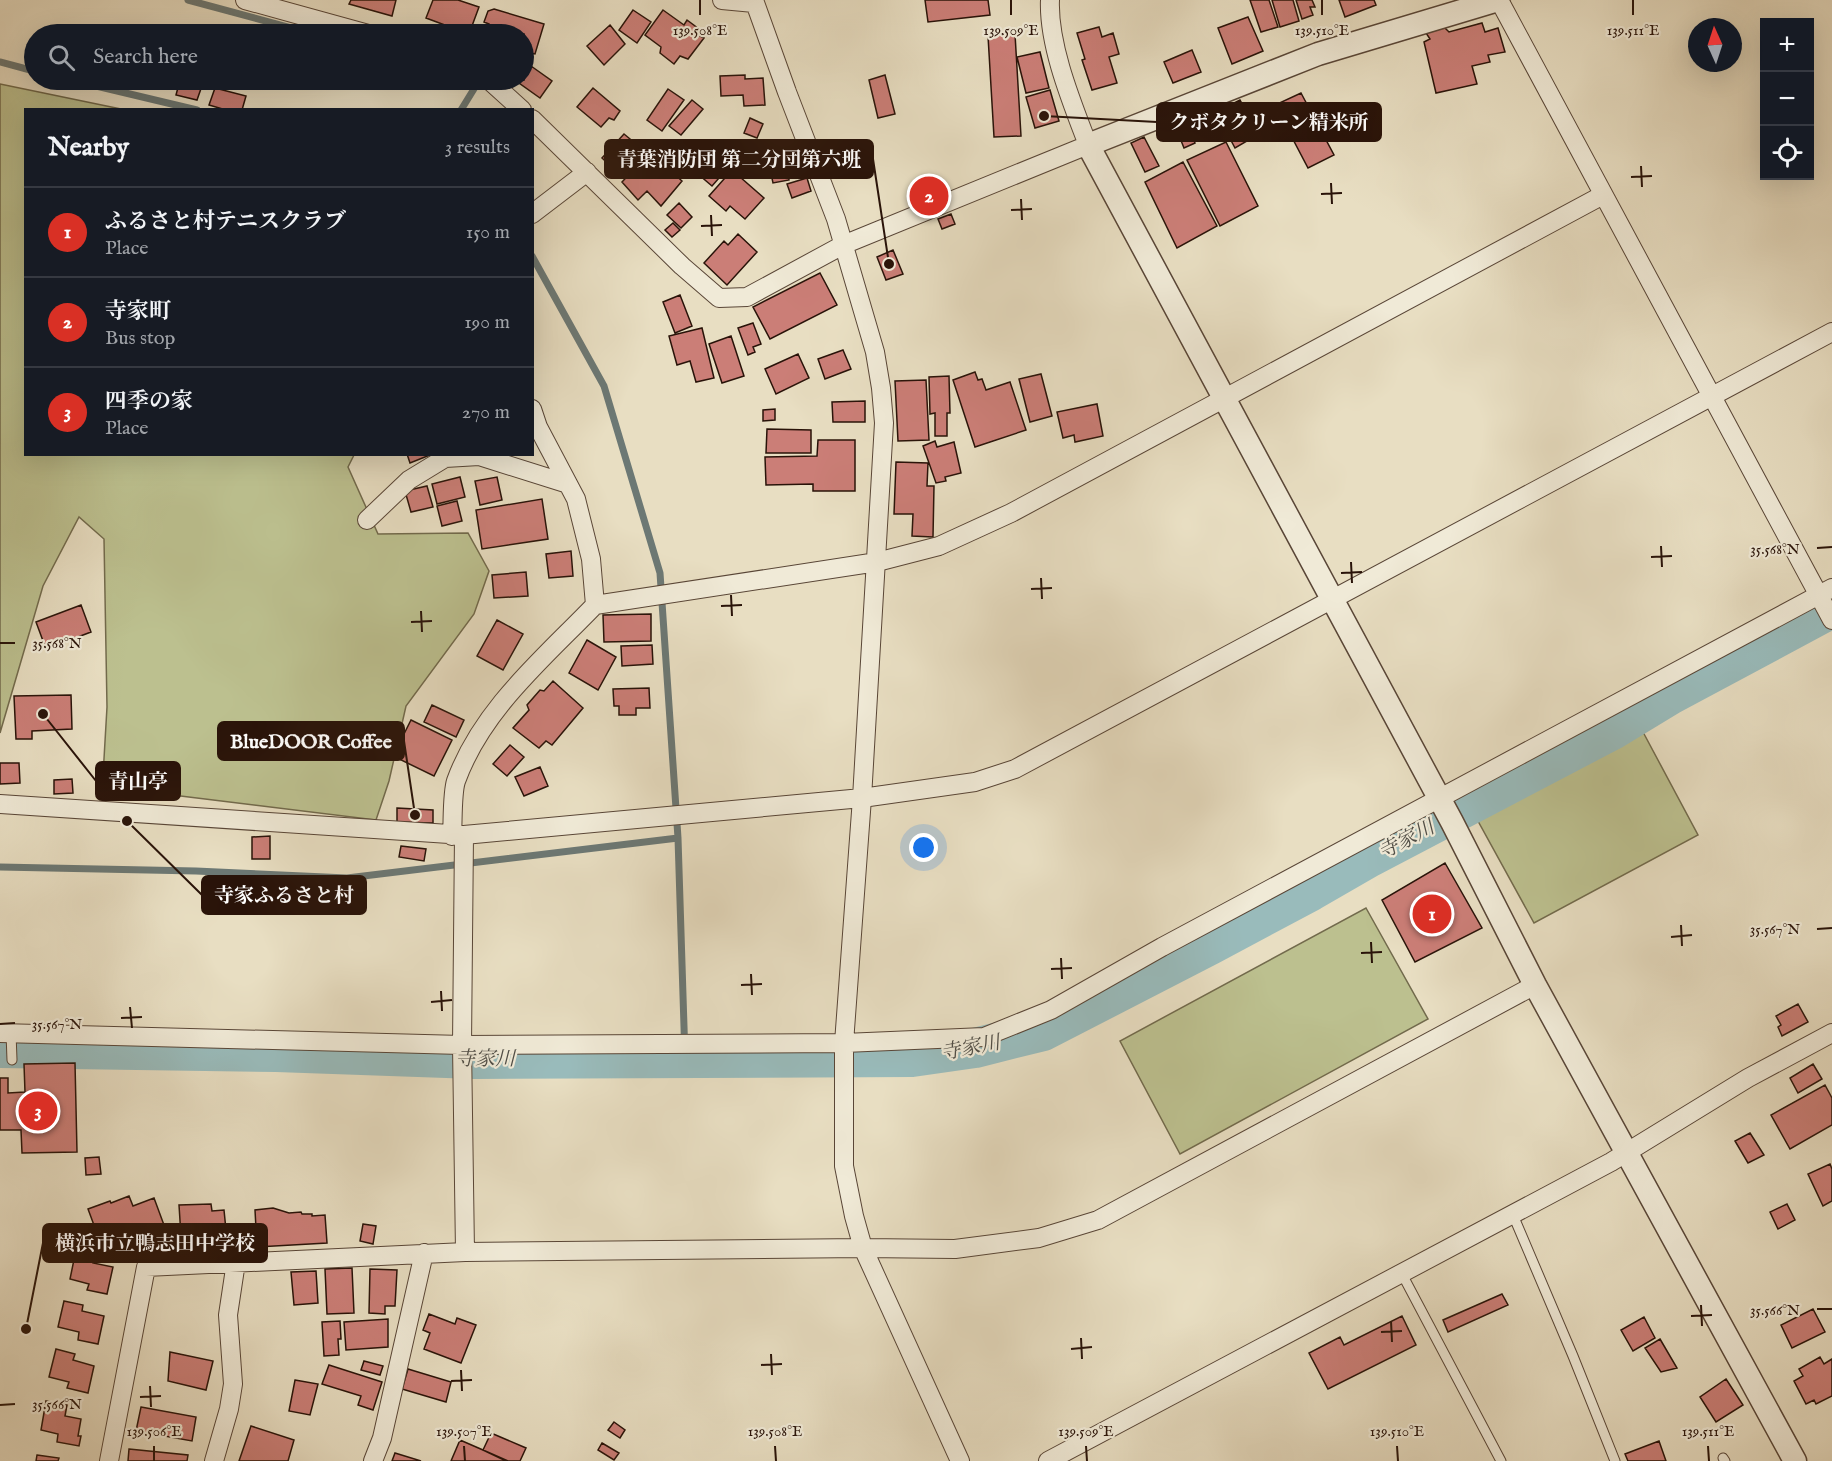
<!DOCTYPE html>
<html lang="en">
<head>
<meta charset="utf-8">
<style>
  body { margin:0; font-family:"IM FELL English","Noto Serif JP",serif; background:#20242c; color:#f1f3f6 }
  .controls { position:absolute; right:18px; top:18px; display:grid; overflow:hidden; border-radius:0px; box-shadow:0 6px 24px #0002 }
  .controls button { width:54px; height:54px; display:grid; place-items:center; padding:0; border:0; border-bottom:2px solid #363941; background:#171b24; color:#f1f3f6; font:30px sans-serif }
  .compass { position:absolute; left:1688px; top:18px; width:54px; height:54px; border-radius:50%; background:#171b24; box-shadow:0 6px 24px #0002; rotate:357deg }
  .you { position:absolute; left:924px; top:848px; width:21px; height:21px; margin:-15px; border:4px solid #fff; border-radius:50%; background:#1a73e8; box-shadow:0 0 0 9px #1a73e833 }
  .badge { display:grid; place-items:center; width:39px; height:39px; border-radius:50%; background:#d93025; color:#fff; font-size:20px; font-weight:700 }
  .pin { position:absolute; translate:-50% -50%; border:3px solid #fff; box-shadow:0 2px 6px #0006 }
  .list { margin:0; padding:0; list-style:none }
  h2 { display:flex; justify-content:space-between; align-items:center; height:78px; margin:0; padding:0 24px; font-size:26px }
  h2 small { font-size:20px; font-weight:400; color:#9ea1a6 }
  .list li { display:grid; grid-template-columns:39px 1fr auto; gap:18px; align-items:center; box-sizing:border-box; height:90px; padding:0 24px; border-top:2px solid #363941 }
  .list b { display:block; font-size:22px; white-space:nowrap }
  .list p { margin:0; font-size:20px; white-space:nowrap; color:#9ea1a6 }
  .list em { font-size:20px; font-style:normal; color:#9ea1a6 }
  .icon { flex:none; width:33px; height:33px; fill:none; stroke:currentColor; stroke-width:2; stroke-linecap:round; stroke-linejoin:round }
  .map { position:relative; flex:none; width:1832px; height:1461px; overflow:hidden }
  .search { position:absolute; background:#171b24; box-shadow:0 6px 24px #0002; left:24px; top:24px; width:510px; height:66px; display:flex; align-items:center; gap:15px; box-sizing:border-box; padding:0 21px; border-radius:33px; color:#9ea1a6; font-size:22px }
  .panel { position:absolute; background:#171b24; box-shadow:0 6px 24px #0002; left:24px; top:108px; width:510px; height:348px; border-radius:0px }
  .map>svg:first-child { display:block }
</style>
</head>
<body>
<div class="map">
<svg width="1832" height="1461" viewBox="0 0 1832 1461">
  <rect width="100%" height="100%" fill="#e8dec2"/>
  <filter id="stains"><feTurbulence type="fractalNoise" baseFrequency=".00333" numOctaves="4"/><feColorMatrix values="0 0 0 0 .2 0 0 0 0 .09 0 0 0 0 .02 0 0 0 .5 -.17"/></filter>
  <radialGradient id="worn" r=".72"><stop offset=".6" stop-color="#630" stop-opacity="0"/><stop offset="1" stop-color="#630" stop-opacity=".3"/></radialGradient>
  <!-- green -->
  <path fill="#bcc08f" stroke="#726a4c" stroke-width="1.5" d="M0,84L121,109L26,110V454L354,455L348,467L378,534L468,533L489,571L474,614L406,706L389,781L376,820L148,792L103,776L107,707L104,539L79,517L43,586L0,733Z
    M1643,732L1698,835L1534,923L1478,821Z
    M1366,908L1428,1019L1180,1154L1120,1041Z"/>
  <g fill="none" stroke-linecap="round" stroke-linejoin="round">
    <!-- stream -->
    <path stroke="#6c7874" stroke-width="7" d="M188,0L313,34
      M0,62L34,71
      M71,80L197,110
      M461,110L477,84L465,80
      M532,256L604,386L660,573L678,838L685,1058
      M0,867L196,871L347,878L678,838"/>
    <!-- river -->
    <path stroke="#9bb" stroke-width="40" d="M0,1048L276,1052L475,1059L912,1057L975,1048L1043,1031L1210,945L1311,891L1370,857L1614,729L1670,695L1832,608"/>
  </g>
  <!-- building -->
  <path fill="#cb7e77" stroke="#291309" stroke-width="1.5" d="M351,0H396L392,16L349,4Z
    M433,0H458L479,7L469,34L426,18Z
    M925,0H988L990,15L928,22Z
    M1250,0H1269L1278,27L1261,32Z
    M1272,0H1293L1299,21L1280,27Z
    M1296,0H1312L1315,7H1310L1313,15L1302,19Z
    M1339,0H1374L1376,5L1345,17Z
    M494,9L544,24L535,54L524,52V34H486L489,24L484,22L488,11Z
    M633,10L651,22L637,43L619,30Z
    M663,10L684,25L687,20L703,32L700,36L704,38L688,59L680,56L674,64L660,53L661,47L645,35Z
    M1248,17L1263,51L1232,64L1218,28Z
    M1482,23L1485,32L1498,28L1505,52L1488,55L1490,62L1472,66L1477,84L1436,93L1424,42L1430,39L1426,33L1444,27L1449,32Z
    M610,25L625,44L604,65L587,46Z
    M1099,27L1102,37L1113,33L1119,54L1109,57L1117,83L1092,90L1082,60L1085,59L1077,33Z
    M1015,34L1021,136L994,137L988,36Z
    M1192,50L1201,72L1173,83L1164,62Z
    M1040,52L1049,88L1026,93L1017,57Z
    M531,66L552,81L540,98L519,83L521,80H524V76Z
    M745,75V79L763,78L765,105L744,106L743,95L721,96L720,76Z
    M885,75L895,114L878,118L869,80Z
    M180,80H204L197,100L176,95Z
    M215,88L246,96L242,110H226L209,105Z
    M593,88L620,111L614,120L609,118L601,127L577,107Z
    M668,89L684,100L662,131L647,120Z
    M1050,90L1059,121L1035,128L1026,97Z
    M1301,93L1334,155L1308,168L1275,105Z
    M692,100L703,109L681,135L669,126Z
    M1240,100L1259,134L1235,148L1216,112Z
    M1212,108L1217,120L1191,131L1195,143L1184,148L1174,123Z
    M750,118L763,124L757,138L744,133Z
    M624,134L641,148L618,173L602,158Z
    M1144,137L1159,166L1145,172L1131,143Z
    M790,141L796,172L788,174L789,180L773,183L765,146Z
    M1226,142L1258,206L1220,226L1187,160Z
    M701,143L713,154L719,147L734,161L712,186L691,168L694,166L687,160Z
    M650,152L682,181L661,206L647,191L638,200L622,182Z
    M1183,162L1217,226L1177,248L1145,182Z
    M732,170L764,198L745,219L730,206L726,211L709,196Z
    M807,178L811,191L792,198L787,184Z
    M679,203L692,217L681,228L667,215Z
    M951,214L955,224L942,229L938,219Z
    M673,223L680,230L672,237L665,230Z
    M738,234L757,252L727,285L704,263L724,241L728,245Z
    M893,250L903,274L886,280L877,257Z
    M820,273L837,305L770,339L753,307Z
    M680,295L692,326L675,333L663,302Z
    M753,323L761,344L753,347L755,352L748,355L738,328Z
    M702,328L714,378L696,382L690,361L677,365L669,336Z
    M731,336L744,376L722,383L709,344Z
    M843,350L851,369L825,379L818,359Z
    M798,354L809,378L776,394L765,369Z
    M975,372L978,380L982,379L986,390L1010,382L1026,430L975,447L953,380Z
    M1041,374L1052,416L1030,422L1019,379Z
    M949,376L950,413H947V436H935V413L930,414L929,377Z
    M926,380L929,440L898,441L895,381Z
    M865,401V422H833L832,402Z
    M1097,404L1103,436L1075,442L1074,435L1063,438L1057,412Z
    M775,409V420L763,421V410Z
    M767,429L811,430V453H766Z
    M818,440H855V491H813V484L766,485L765,457L817,456Z
    M935,441L937,447L954,442L961,473L945,477L946,481L936,483L923,446Z
    M407,454H429L430,455L410,463Z
    M896,462L928,463L927,486H934L933,537L912,536L913,514H894Z
    M460,477L465,497L437,504L432,484Z
    M497,477L502,500L480,505L475,481Z
    M427,486L433,507L411,512L405,491Z
    M542,499L548,539L482,549L476,510Z
    M457,501L462,521L442,526L437,506Z
    M571,551L573,576L549,578L546,554Z
    M526,572L528,596L494,598L492,575Z
    M81,605L91,632L46,649L36,622Z
    M651,614V641L604,642L603,615Z
    M497,620L523,634L503,670L477,656Z
    M587,640L616,657L598,690L569,673Z
    M652,645L653,664L622,666L621,646Z
    M553,681L583,708L552,745L546,741L539,748L513,728L529,710L527,705L540,690L544,691Z
    M649,688L650,708H636V715H619V706H614L613,689Z
    M71,695L72,729L32,731V739H16L14,696Z
    M432,705L464,720L456,737L424,722Z
    M411,720L452,740L434,776L393,756Z
    M510,745L524,757L507,776L493,764Z
    M0,763H19L20,783L0,784Z
    M540,767L548,786L524,796L515,777Z
    M72,779L73,793L54,794V780Z
    M397,808L433,810V823L397,822Z
    M270,836V859H252V837Z
    M401,846L426,849L424,861L399,857Z
    M1445,863L1482,928L1415,962L1382,900Z
    M1798,1004L1808,1022L1782,1036L1778,1027L1781,1025L1776,1016Z
    M75,1063L77,1152L22,1153L21,1130H0V1078H8V1093L25,1092L24,1064Z
    M1813,1064L1822,1079L1798,1093L1790,1078Z
    M1825,1085L1832,1098V1125L1790,1149L1771,1115Z
    M1750,1133L1764,1155L1748,1163L1735,1141Z
    M99,1157L101,1174L86,1175L85,1158Z
    M1830,1164L1832,1169V1201L1823,1206L1808,1174Z
    M129,1196L133,1206L154,1198L164,1225L143,1233L139,1225L121,1232L119,1228L98,1236L88,1209L110,1201L111,1203Z
    M211,1204L212,1211L224,1210L226,1230H214V1234L181,1236L179,1205Z
    M1787,1204L1795,1220L1778,1229L1770,1212Z
    M273,1208L289,1213L301,1212L302,1214H312V1216L325,1215L327,1243L257,1247L255,1210Z
    M363,1224L376,1226L373,1244L360,1241Z
    M76,1250L95,1254L93,1263L113,1267L107,1294L87,1290L89,1284L70,1279Z
    M352,1268L354,1313L327,1314L325,1269Z
    M370,1269L397,1270L395,1306H385V1314L369,1313Z
    M316,1271L318,1303L294,1305L291,1272Z
    M1502,1294L1508,1305L1448,1332L1443,1320Z
    M64,1301L83,1305L82,1311L104,1316L98,1344L78,1340L79,1332L58,1327Z
    M1813,1309L1825,1332L1792,1348L1781,1325Z
    M429,1314L455,1324L457,1318L476,1325L461,1363L424,1349L430,1333L423,1330Z
    M1402,1316L1416,1345L1328,1389L1309,1353L1340,1337L1344,1345Z
    M1644,1317L1655,1338L1633,1351L1621,1330Z
    M388,1319V1347L346,1350L344,1322Z
    M340,1321L341,1339H338L339,1355L324,1356L322,1322Z
    M1660,1339L1677,1368L1661,1372L1645,1348Z
    M56,1349L75,1354L73,1360L94,1366L88,1393L67,1388L69,1382L49,1377Z
    M170,1352L213,1361L206,1390L168,1381Z
    M1820,1357L1824,1364L1832,1359V1396L1816,1404L1814,1400L1806,1404L1794,1381L1803,1376L1799,1369Z
    M364,1361L383,1366L380,1375L361,1370Z
    M329,1365L382,1382L373,1410L358,1405L361,1396L322,1384Z
    M408,1369L451,1382L446,1402L402,1389Z
    M1726,1379L1743,1405L1716,1422L1700,1397Z
    M295,1380L318,1384L310,1415L289,1411Z
    M46,1401L67,1405L65,1416L81,1419L78,1436H81L79,1446L57,1442L58,1434L41,1430Z
    M141,1407L196,1417L192,1441L136,1431Z
    M614,1422L625,1430L620,1438L608,1430Z
    M251,1426L294,1440L288,1461H239Z
    M491,1433L526,1448L520,1461H508L483,1450Z
    M460,1440L483,1450L506,1461H451Z
    M1659,1441L1666,1461H1628L1625,1454Z
    M602,1443L619,1453L614,1460L598,1450Z
    M129,1449L188,1455L187,1461H128Z
    M395,1453L421,1461H392Z
    M37,1455L59,1458L58,1461H36Z"/>
  <g fill="none" stroke-linecap="round" stroke-linejoin="round">
    <!-- service casing -->
    <g stroke="#594637" stroke-width="11">
      <path id="service" d="M11,1033L12,1060
        M1513,1215L1573,1356L1615,1461
        M1402,1274L1501,1461
        M1723,1458L1725,1461"/>
    </g>
    <!-- minor casing -->
    <g stroke="#594637" stroke-width="20">
      <path id="minor" d="M245,0L368,34
        M722,0L754,3
        M754,0L787,92L836,219L875,352L881,388L884,423L862,798L844,1043V1166L854,1216L863,1248L960,1461
        M1499,0L1832,620
        M489,80L522,110
        M532,119L682,266L719,298L747,297L843,245L1088,145C1072,103 1048,45 1050,0
        M532,214L587,172
        M367,520L409,480L445,458L479,456L568,484
        M595,605L877,562L939,546L1011,513L1603,195
        M0,804L464,835L862,798L975,782L1015,769L1832,332
        M464,835L462,1045L465,1252
        M452,836C453,821 452,793 456,781C482,709 544,658 595,605L591,559L576,499L538,427L532,409
        M0,1033L462,1045L844,1043L984,1037L1051,1010L1162,947L1832,588
        M109,1461L146,1267L465,1252L863,1248L955,1249L1039,1238L1098,1220L1535,985
        M214,1461L229,1409L233,1384L228,1315L236,1262
        M373,1461L382,1438L424,1253
        M1048,1461L1611,1162L1748,1078L1832,1033"/>
    </g>
    <!-- tertiary casing -->
    <g stroke="#594637" stroke-width="25">
      <path id="tertiary" d="M1498,0L1318,54L1088,145L1452,822L1535,985L1795,1461"/>
    </g>
    <!-- service -->
    <use href="#service" stroke="#f0ead7" stroke-width="9"/>
    <!-- minor -->
    <use href="#minor" stroke="#f0ead7" stroke-width="18"/>
    <!-- tertiary -->
    <use href="#tertiary" stroke="#f0ead7" stroke-width="22"/>
  </g>
  <!-- ticks -->
  <path fill="none" stroke="#291309" stroke-width="2" d="M700,0V15M1011,0V15M1322,0V15M1633,0V15M1641,166L1642,187M1631,177L1652,176M1331,183L1332,204M1321,194L1342,193M1021,199L1022,220M1011,210L1032,209M711,215L712,236M701,226L722,225M1661,546L1662,567M1817,548L1832,547M1651,557L1672,556M1351,562L1352,583M1341,573L1362,572M1041,578L1042,599M1031,589L1052,588M731,595L732,616M721,606L742,605M421,611L422,632M411,622L432,621M0,643H15M1681,925L1682,946M1817,929L1832,928M1671,937L1692,935M1371,942L1372,963M1361,953L1382,952M1061,958L1062,979M1051,969L1072,968M751,974L752,995M741,985L762,984M441,991L442,1011M431,1002L452,1000M130,1007L132,1028M121,1018L142,1017M0,1024L15,1023M1701,1305L1702,1326M1817,1309H1832M1691,1316L1712,1315M1391,1321L1392,1342M1381,1332L1402,1331M1081,1338L1082,1359M1071,1349L1092,1347M771,1354L772,1375M761,1365L782,1364M461,1370L462,1391M451,1381L472,1380M150,1386L151,1407M140,1397L161,1396M0,1405L15,1404M154,1446V1461M464,1446L465,1461M775,1446L776,1461M1086,1446L1087,1461M1397,1446L1398,1461M1708,1446L1709,1461"/>
  <g text-anchor="middle" stroke-width="4.5" stroke-linejoin="round" paint-order="stroke">
    <!-- water labels -->
    <g font-size="20" font-style="italic" fill="#504e47" stroke="#f0ead7">
      <text transform="translate(1406 839) rotate(-28)" y="7">寺家川</text>
      <text transform="translate(970 1047) rotate(-11)" y="7">寺家川</text>
      <text x="485" y="1065">寺家川</text>
    </g>
  </g>
  <g font-size="15" text-anchor="middle" fill="#291309" stroke="#f0ead7" stroke-width="4.5" stroke-linejoin="round" paint-order="stroke">
    <text x="700" y="35">139.508°E</text>
    <text x="1011" y="35">139.509°E</text>
    <text x="1322" y="35">139.510°E</text>
    <text x="1633" y="35">139.511°E</text>
    <text x="1775" y="554">35.568°N</text>
    <text x="57" y="648">35.568°N</text>
    <text x="1775" y="934">35.567°N</text>
    <text x="57" y="1029">35.567°N</text>
    <text x="1775" y="1315">35.566°N</text>
    <text x="57" y="1409">35.566°N</text>
    <text x="154" y="1436">139.506°E</text>
    <text x="464" y="1436">139.507°E</text>
    <text x="775" y="1436">139.508°E</text>
    <text x="1086" y="1436">139.509°E</text>
    <text x="1397" y="1436">139.510°E</text>
    <text x="1708" y="1436">139.511°E</text>
  </g>
  <!-- callouts -->
  <path fill="none" stroke="#291309" stroke-width="2" d="M1044 116L1157 122M889 264L873 159M415 815L404 741M43 714L96 781M127 821L202 895M26 1329L43 1243"/>
  <g fill="#291309" stroke="#f0ead7" stroke-width="2">
    <circle cx="1044" cy="116" r="6"/>
    <circle cx="889" cy="264" r="6"/>
    <circle cx="415" cy="815" r="6"/>
    <circle cx="43" cy="714" r="6"/>
    <circle cx="127" cy="821" r="6"/>
    <circle cx="26" cy="1329" r="6"/>
  </g>
  <g fill="#291309" stroke="#291309" stroke-width="2">
    <rect x="1157" y="103" width="224" height="38" rx="6"/>
    <rect x="605" y="140" width="268" height="38" rx="6"/>
    <rect x="218" y="722" width="186" height="38" rx="6"/>
    <rect x="96" y="762" width="84" height="38" rx="6"/>
    <rect x="202" y="876" width="164" height="38" rx="6"/>
    <rect x="43" y="1224" width="224" height="38" rx="6"/>
  </g>
  <g font-size="20" text-anchor="middle" font-weight="bold" fill="#fff">
    <text x="1269" y="129">クボタクリーン精米所</text>
    <text x="739" y="166">青葉消防団 第二分団第六班</text>
    <text x="311" y="748">BlueDOOR Coffee</text>
    <text x="138" y="788">青山亭</text>
    <text x="284" y="902">寺家ふるさと村</text>
    <text x="155" y="1250">横浜市立鴨志田中学校</text>
  </g>
  <rect width="100%" height="100%" filter="url(#stains)"/>
  <rect width="100%" height="100%" fill="url(#worn)"/>
</svg>
<div class="controls">
<button>+</button>
<button>−</button>
<button><svg class="icon" aria-label="locate" viewBox="0 0 24 24"><circle cx="12" cy="12" r="6"/><path d="M12 2v4M12 18v4M2 12h4M18 12h4"/></svg></button>
</div>
<svg class="compass" viewBox="-18 -18 36 36"><path d="M0-13l5 13h-10z" fill="#e53935"/><path d="M0 13l5-13h-10z" fill="#9ea1a6"/></svg>
<div class="you"></div>
<div class="pin badge" style="left:1432px;top:914px">1</div>
<div class="pin badge" style="left:929px;top:196px">2</div>
<div class="pin badge" style="left:38px;top:1111px">3</div>
<div class="search"><svg class="icon" aria-label="search" viewBox="0 0 24 24"><circle cx="10" cy="10" r="6"/><path d="M15 15l6 6"/></svg>Search here</div>
<section class="panel">
<h2>Nearby<small>3 results</small></h2>
<ul class="list">
<li><span class="badge">1</span><div><b>ふるさと村テニスクラブ</b><p>Place</p></div><em>150 m</em></li>
<li><span class="badge">2</span><div><b>寺家町</b><p>Bus stop</p></div><em>190 m</em></li>
<li><span class="badge">3</span><div><b>四季の家</b><p>Place</p></div><em>270 m</em></li>
</ul>
</section>
</div>
</body>
</html>
